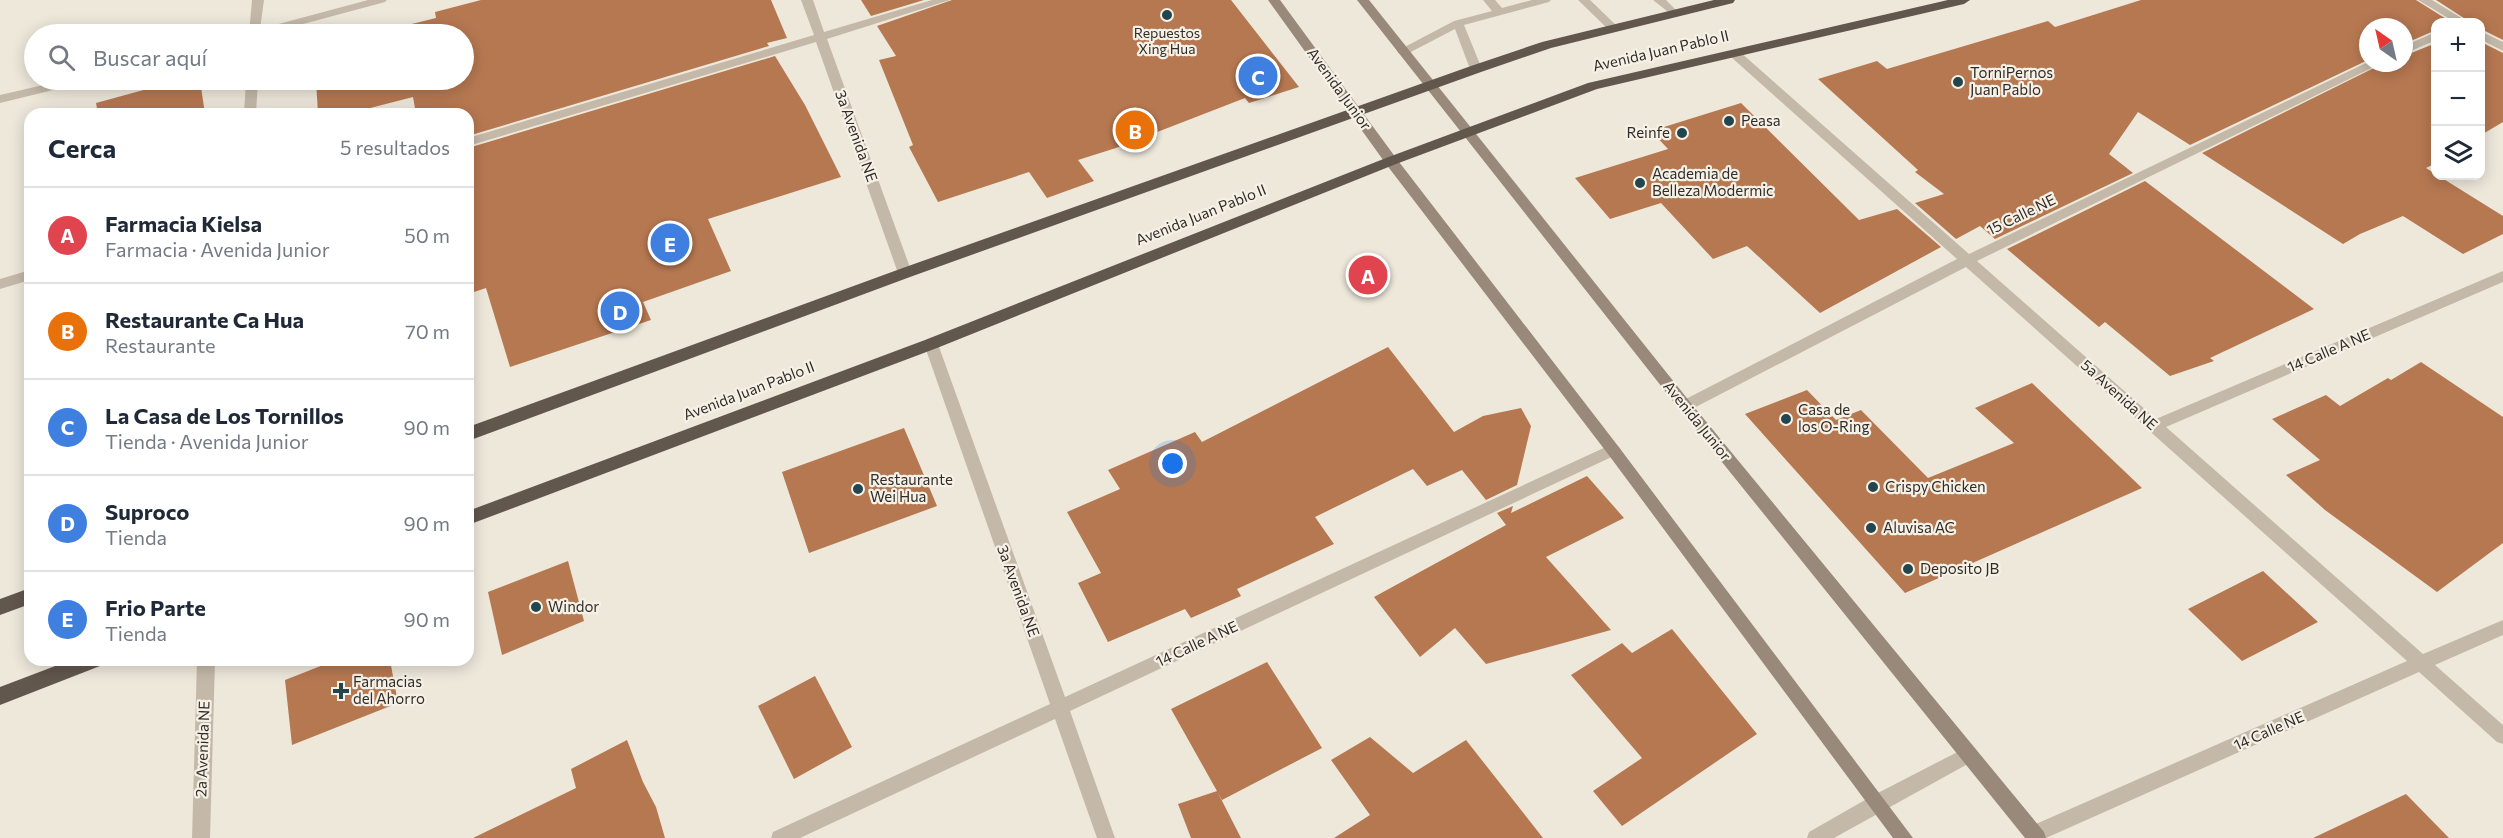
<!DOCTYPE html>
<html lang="es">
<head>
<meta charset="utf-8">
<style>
  body { margin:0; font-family:Commissioner,sans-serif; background:#f2f2f3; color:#1f2937 }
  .controls { position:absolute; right:18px; top:18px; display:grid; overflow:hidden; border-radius:12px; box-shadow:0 3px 15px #0003 }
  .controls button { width:54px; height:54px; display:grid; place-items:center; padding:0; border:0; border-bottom:2px solid #e0e1e3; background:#fff; color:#1f2937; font:30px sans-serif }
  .compass { position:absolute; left:2359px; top:18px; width:54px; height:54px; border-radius:50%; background:#fff; box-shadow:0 3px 15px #0003; rotate:326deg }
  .you { position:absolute; left:1173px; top:464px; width:21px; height:21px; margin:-15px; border:4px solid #fff; border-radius:50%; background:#1a73e8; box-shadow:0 0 0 9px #1a73e833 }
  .badge { display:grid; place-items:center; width:39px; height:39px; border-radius:50%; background:#23454e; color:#fff; font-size:20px; font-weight:700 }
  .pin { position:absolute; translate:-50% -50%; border:3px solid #fff; box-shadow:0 2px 6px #0006 }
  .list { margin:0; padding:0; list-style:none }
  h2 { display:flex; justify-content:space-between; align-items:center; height:78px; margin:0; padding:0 24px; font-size:26px }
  h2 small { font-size:20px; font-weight:400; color:#747a83 }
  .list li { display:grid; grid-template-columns:39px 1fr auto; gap:18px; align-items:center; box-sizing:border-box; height:96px; padding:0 24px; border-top:2px solid #e0e1e3 }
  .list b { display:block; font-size:22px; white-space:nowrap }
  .list p { margin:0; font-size:20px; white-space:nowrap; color:#747a83 }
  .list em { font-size:20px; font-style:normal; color:#747a83 }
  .icon { flex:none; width:33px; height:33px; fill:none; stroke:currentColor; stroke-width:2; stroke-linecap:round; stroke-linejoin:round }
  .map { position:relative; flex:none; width:2503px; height:838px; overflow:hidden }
  .search { position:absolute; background:#fff; box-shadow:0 3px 15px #0003; left:24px; top:24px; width:450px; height:66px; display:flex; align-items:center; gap:15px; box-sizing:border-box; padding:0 21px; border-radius:33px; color:#747a83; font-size:22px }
  .panel { position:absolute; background:#fff; box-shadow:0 3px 15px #0003; left:24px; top:108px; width:450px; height:558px; border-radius:18px }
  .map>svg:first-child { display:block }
</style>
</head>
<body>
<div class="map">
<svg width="2503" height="838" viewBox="0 0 2503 838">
  <rect width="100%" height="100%" fill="#eee8db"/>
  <!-- building -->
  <path fill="#b67851" d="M481,0H771L787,38L767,43L769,46L468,136V114H416L413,97L347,114H318L316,80H464V34H371L436,18L435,12Z
    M861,0H924L871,16Z
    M952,0H1231L1299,87L1249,103L1245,98L1116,148L1078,160L1094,181L1047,198L1029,172L938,202L909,147L913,145L879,60L896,56L877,26Z
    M2141,0H2416L2451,22H2436V30L2404,44V27H2368V60L2190,145L2138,112L2109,154L2133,173L1995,239L1980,226L1956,239L1915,203L1944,194L1915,172L1918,170L1818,79L1877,61L1887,69L2048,21L2055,27Z
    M2436,0H2503V40L2481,29V22H2470Z
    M2481,42L2503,53V122L2481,135Z
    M2436,43V163L2426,168L2503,216V234L2463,254L2403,216L2360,234L2343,244L2202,153L2384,63H2404V56Z
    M775,56L805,105L841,177L708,219L731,271L643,302L651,320L510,367L486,288L468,294V148Z
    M180,80H200L205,114H98L96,103Z
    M1741,103L1859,220L1897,209L1941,247L1820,313L1747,246L1713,259L1661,203L1610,219L1575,178L1668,149L1651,131Z
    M2145,181L2314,309L2210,358L2214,361L2170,376L2105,322L2099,327L2007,249Z
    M1388,347L1454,432L1483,416L1521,408L1531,426L1517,485L1486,500L1462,470L1427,486L1413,469L1315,517L1334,544L1237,589L1241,596L1191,618L1185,609L1108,642L1078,583L1101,573L1067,512L1120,489L1108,470L1195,432L1202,442Z
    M2421,362L2503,417V543L2437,592L2325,510L2286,475L2320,460L2272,419L2326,395L2340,406L2388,378L2391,380Z
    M2032,383L2142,488L1905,593L1745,414L1807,390L1836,420L1861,410L1928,478L2014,443L1975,408Z
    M904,428L937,506L809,553L782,472Z
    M1587,476L1624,518L1546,557L1611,630L1486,664L1455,628L1420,657L1374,597L1506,525L1497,513L1513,506L1511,513Z
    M568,561L584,621L502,655L488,592Z
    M2263,571L2318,622L2242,661L2188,609Z
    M1672,629L1757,734L1622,826L1593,791L1642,758L1571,675L1622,643L1632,653Z
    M336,660H390L398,703L292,745L285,680Z
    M1267,662L1322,748L1222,800L1171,709Z
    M815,676L852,747L794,779L758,706Z
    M1370,737L1413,773L1466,740L1543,838H1334L1370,815L1331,760Z
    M627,740L643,782L656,807L665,838H473L576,788L571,769Z
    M1217,791L1241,838H1191L1178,804Z
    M2406,794L2449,838H2313Z"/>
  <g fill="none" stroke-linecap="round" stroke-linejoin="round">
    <!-- service -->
    <path fill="#c4b9a9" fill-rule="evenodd" d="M1483,0H1495L1502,8L1532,0H1551L1549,2L1464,25L1482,69L1480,72L1476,73L1470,69L1455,29L1407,54H1399L1397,51L1454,21L1492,11Z
      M1578,0H1590L1617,26V30H1609Z"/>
    <!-- minor -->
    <path fill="#c4b9a9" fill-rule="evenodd" d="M252,0H264L260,29L368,0H387L385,2L266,34H249Z
      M801,0H813L824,32L932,0H950L827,39L912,273L910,276L905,278L898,273L816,42L468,146V138L814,35Z
      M1653,0H1666L1678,12L1672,15Z
      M2418,0H2432L2468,22H2455Z
      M2480,31L2503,42V51L2480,39Z
      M2436,32V40L2404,54V46Z
      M1735,50L1739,51L1969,254L2368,62L2382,63L1977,261L2156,419L2503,271V282L2166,427L2423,654L2503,620V635L2435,665L2503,725V744L2497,742L2419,672L2046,838H2026L2025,834L2027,828L2407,661L1966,267L1690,410H1680L1678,406L1680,402L1957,259L1731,57V51Z
      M65,80H84L82,83L0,103V95Z
      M246,80H258L256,114H244Z
      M30,270V280L0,289V279Z
      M931,339L938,344L1065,697L1608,446H1618L1621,450L1618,454L1070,711L1115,838H1097L1055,719L800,838H771L773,832L1050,704L924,344Z
      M197,660H215L210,838H192Z
      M1969,746L1975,748L1978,754L1975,760L1834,838H1807L1809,832L1872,796Z"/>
    <!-- secondary -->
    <path fill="#98897a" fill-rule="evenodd" d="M1268,0H1280L1396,158L1618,446L1913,838H1893L1608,454L1386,164Z
      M1357,0H1369L1690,402L2044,832L2046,838H2025L1680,410Z"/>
    <!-- trunk -->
    <path fill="#62574d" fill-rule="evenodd" d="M1714,0H1735L1733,3L1551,48L1481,72L910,277L468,441V427L900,269L1471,66L1542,42Z
      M1948,0H1970L1964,4L1597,89L1396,164L937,348L468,525V511L925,340L1386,158L1588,83Z
      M30,588V604L0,615V599Z
      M71,660H102L100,666L0,705V687Z"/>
  </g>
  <!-- markers -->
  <g fill="#23454e" stroke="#f6f1e7" stroke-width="2">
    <circle cx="1167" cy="15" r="6"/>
    <circle cx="1958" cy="82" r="6"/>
    <circle cx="1729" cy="121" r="6"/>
    <circle cx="1682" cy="133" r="6"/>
    <circle cx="1640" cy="183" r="6"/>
    <circle cx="1786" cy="419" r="6"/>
    <circle cx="1873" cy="487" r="6"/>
    <circle cx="858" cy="489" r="6"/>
    <circle cx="1871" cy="528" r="6"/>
    <circle cx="1908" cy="569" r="6"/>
    <circle cx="536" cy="607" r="6"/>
    <path d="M338 682h6v6h6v6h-6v6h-6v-6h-6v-6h6z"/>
  </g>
  <g text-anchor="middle" stroke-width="4.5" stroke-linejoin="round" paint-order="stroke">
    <!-- far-poi labels -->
    <g font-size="14" fill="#322c28" stroke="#f6f1e7">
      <text x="1167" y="38">Repuestos<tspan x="1167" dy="16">Xing Hua</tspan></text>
    </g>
    <!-- street labels -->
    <g font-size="15" fill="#322c28" stroke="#f6f1e7">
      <text transform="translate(1661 51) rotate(-13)" y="5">Avenida Juan Pablo II</text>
      <text transform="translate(1339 89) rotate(54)" y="5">Avenida Junior</text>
      <text transform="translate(856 136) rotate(70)" y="5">3a Avenida NE</text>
      <text transform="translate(1201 215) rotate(-22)" y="5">Avenida Juan Pablo II</text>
      <text transform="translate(2021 215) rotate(-26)" y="5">15 Calle NE</text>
      <text transform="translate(2329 351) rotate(-23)" y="5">14 Calle A NE</text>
      <text transform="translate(749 391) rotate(-21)" y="5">Avenida Juan Pablo II</text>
      <text transform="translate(2119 395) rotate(42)" y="5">5a Avenida NE</text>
      <text transform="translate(1697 421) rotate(51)" y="5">Avenida Junior</text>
      <text transform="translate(1018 591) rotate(70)" y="5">3a Avenida NE</text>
      <text transform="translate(1197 644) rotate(-25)" y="5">14 Calle A NE</text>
      <text transform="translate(2269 731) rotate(-24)" y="5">14 Calle NE</text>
      <text transform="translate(203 749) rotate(-88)" y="5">2a Avenida NE</text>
    </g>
    <!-- poi labels -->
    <g font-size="15" fill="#322c28" stroke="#f6f1e7" text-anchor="start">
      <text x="1970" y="78">TorniPernos<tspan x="1970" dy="17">Juan Pablo</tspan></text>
      <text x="1741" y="126">Peasa</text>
      <text x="1670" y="138" text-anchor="end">Reinfe</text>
      <text x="1652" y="179">Academia de<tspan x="1652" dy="17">Belleza Modermic</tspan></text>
      <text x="1798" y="415">Casa de<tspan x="1798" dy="17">los O-Ring</tspan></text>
      <text x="870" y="485">Restaurante<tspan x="870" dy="17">Wei Hua</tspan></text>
      <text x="1885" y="492">Crispy Chicken</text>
      <text x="1883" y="533">Aluvisa AC</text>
      <text x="1920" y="574">Deposito JB</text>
      <text x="548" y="612">Windor</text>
      <text x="353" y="687">Farmacias<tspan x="353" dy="17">del Ahorro</tspan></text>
    </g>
  </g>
</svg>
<div class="controls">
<button>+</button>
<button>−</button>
<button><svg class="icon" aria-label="layers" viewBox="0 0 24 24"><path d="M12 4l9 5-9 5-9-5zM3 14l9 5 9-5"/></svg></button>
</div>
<svg class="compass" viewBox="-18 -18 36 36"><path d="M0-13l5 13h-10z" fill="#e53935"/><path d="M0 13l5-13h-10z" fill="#747a83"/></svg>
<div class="you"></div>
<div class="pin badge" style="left:1368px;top:275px;background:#e0444e">A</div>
<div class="pin badge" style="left:1135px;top:130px;background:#e8710a">B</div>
<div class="pin badge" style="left:1258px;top:76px;background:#3f7fe0">C</div>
<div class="pin badge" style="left:620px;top:311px;background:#3f7fe0">D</div>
<div class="pin badge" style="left:670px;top:243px;background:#3f7fe0">E</div>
<div class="search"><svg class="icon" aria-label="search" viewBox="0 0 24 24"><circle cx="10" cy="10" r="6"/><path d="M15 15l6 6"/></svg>Buscar aquí</div>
<section class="panel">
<h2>Cerca<small>5 resultados</small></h2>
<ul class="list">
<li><span class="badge" style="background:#e0444e">A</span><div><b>Farmacia Kielsa</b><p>Farmacia · Avenida Junior</p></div><em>50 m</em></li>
<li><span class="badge" style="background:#e8710a">B</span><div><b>Restaurante Ca Hua</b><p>Restaurante</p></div><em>70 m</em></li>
<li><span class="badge" style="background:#3f7fe0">C</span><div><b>La Casa de Los Tornillos</b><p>Tienda · Avenida Junior</p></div><em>90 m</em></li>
<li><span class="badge" style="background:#3f7fe0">D</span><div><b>Suproco</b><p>Tienda</p></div><em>90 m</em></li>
<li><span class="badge" style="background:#3f7fe0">E</span><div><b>Frio Parte</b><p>Tienda</p></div><em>90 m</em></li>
</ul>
</section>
</div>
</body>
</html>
